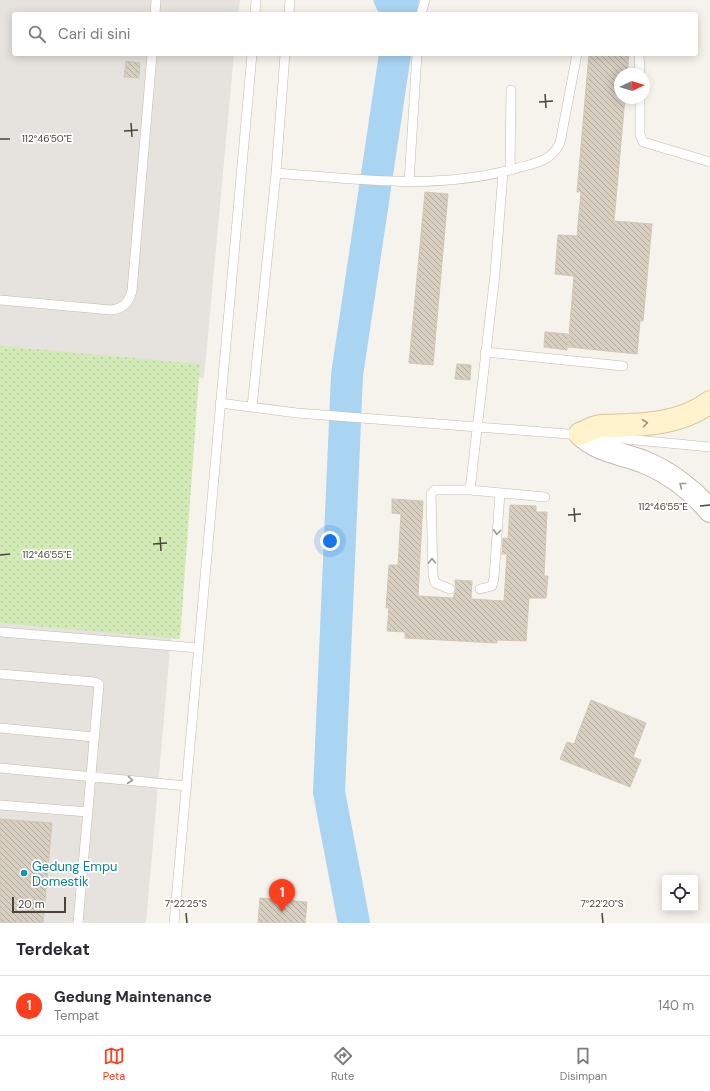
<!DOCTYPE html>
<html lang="id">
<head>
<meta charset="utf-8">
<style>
  body { margin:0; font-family:"DM Sans",sans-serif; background:#f7f7f7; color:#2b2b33 }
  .controls { position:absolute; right:12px; bottom:12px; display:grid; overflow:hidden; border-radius:4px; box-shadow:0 2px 10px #0003 }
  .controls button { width:36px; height:36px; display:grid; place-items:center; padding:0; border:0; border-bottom:1px solid #e1e1e2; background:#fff; color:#2b2b33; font:20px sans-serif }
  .compass { position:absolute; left:614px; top:68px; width:36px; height:36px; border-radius:50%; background:#fff; box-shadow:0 2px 10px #0003; rotate:86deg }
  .scale { position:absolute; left:12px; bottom:10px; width:54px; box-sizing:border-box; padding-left:4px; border:2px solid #4b4439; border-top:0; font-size:11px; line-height:14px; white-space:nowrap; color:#4b4439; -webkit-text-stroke:3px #fff; paint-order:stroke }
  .you { position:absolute; left:330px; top:541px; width:14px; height:14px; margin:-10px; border:3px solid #fff; border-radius:50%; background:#1a73e8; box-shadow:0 0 0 6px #1a73e833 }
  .badge { display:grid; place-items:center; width:26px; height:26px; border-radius:50%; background:#fc3f1d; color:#fff; font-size:13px; font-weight:700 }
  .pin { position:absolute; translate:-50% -33px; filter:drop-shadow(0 1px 2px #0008) }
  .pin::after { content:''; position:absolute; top:21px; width:14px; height:12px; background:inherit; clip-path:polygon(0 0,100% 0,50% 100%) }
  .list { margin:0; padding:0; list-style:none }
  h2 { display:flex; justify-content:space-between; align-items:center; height:52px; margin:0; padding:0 16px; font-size:17px }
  h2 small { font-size:13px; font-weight:400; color:#7c7c81 }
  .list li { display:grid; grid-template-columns:26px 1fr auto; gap:12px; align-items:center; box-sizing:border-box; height:60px; padding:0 16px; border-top:1px solid #e1e1e2 }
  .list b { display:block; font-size:15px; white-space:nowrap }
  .list p { margin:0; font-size:13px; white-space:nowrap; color:#7c7c81 }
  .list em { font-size:13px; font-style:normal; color:#7c7c81 }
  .icon { flex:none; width:22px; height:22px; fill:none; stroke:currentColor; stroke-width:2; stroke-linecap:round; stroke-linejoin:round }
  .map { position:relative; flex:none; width:710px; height:923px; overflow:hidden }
  .search { position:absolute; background:#fff; box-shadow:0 2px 10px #0003; left:12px; right:12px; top:12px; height:44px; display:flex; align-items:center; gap:10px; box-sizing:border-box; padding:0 14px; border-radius:4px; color:#7c7c81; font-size:15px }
  .sheet { height:112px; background:#fff }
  nav { display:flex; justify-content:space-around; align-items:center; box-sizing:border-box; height:56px; border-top:1px solid #e1e1e2; background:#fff; font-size:11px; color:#7c7c81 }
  nav a { display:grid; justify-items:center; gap:2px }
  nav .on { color:#fc3f1d }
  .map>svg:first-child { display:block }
</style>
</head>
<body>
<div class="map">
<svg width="710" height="923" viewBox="0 0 710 923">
  <defs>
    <pattern id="green-dots" width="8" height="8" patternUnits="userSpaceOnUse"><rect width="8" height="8" fill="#d2eab5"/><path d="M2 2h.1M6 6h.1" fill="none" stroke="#b6ca9c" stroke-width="1.8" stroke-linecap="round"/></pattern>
    <pattern id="building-back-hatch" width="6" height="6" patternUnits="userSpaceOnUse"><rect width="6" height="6" fill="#d8cfc1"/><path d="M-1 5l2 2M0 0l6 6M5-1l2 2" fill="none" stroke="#b1aa9e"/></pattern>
  </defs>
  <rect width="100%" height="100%" fill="#f6f3ec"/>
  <!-- industrial -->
  <path fill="#e6e2dd" d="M0,0H240L238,14H14V54H234L204,378L0,359Z
    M0,576L175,592L146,923H0Z"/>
  <!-- green -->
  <path fill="url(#green-dots)" d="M0,346L200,364L180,639L0,623Z"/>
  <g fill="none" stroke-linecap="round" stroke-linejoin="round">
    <!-- canal -->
    <path stroke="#a9d4f2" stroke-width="19" d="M383,0L390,14"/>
    <!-- river -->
    <path stroke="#a9d4f2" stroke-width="32" d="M401,14L403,0
      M354,923L329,792L347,375L395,54"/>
  </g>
  <!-- building -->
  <path fill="url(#building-back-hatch)" stroke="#d3c7b4" d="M589,54H629L627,74H620V98H625L614,221L652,224L643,321H640L637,354L568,347L574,276L555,274L558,235L577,236L581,192H577Z
    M126,61L140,63L139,78L124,77Z
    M425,192L448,194L433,365L409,363Z
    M545,332L568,334L567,350L544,347Z
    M457,364L471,365L470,380L455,379Z
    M392,499L423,501L418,596L453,598L456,589L455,580L472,581L471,599L504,601L507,554H502L503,538L508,539L510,505L536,506V512H547L544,576H548L546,598H529L526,641L497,640V643L405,638V632L387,631L389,608H386L389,565H398L401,514L392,513Z
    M591,700L646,723L633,757L641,760L630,787L560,759L567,742L574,744Z
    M0,819L52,823L43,923H0Z
    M260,898L307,902L305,923H258Z"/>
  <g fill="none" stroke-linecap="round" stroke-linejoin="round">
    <!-- service casing -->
    <g stroke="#c2bbae" stroke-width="10">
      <path id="service" d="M155,14L156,0
        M255,14L256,0
        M289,14L290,0
        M421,14L425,0
        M639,54L640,74
        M640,98V135L643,142L710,162
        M510,170L511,90
        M276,173C356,179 439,191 517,168C536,163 550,162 560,143L577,54
        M409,182L417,54
        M0,300L111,310C125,308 128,303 132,291L152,54
        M485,352L623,366
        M220,403L297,413L581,435
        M252,407L276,173L285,54
        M594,436L710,447
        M470,490L495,274L503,173
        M450,589L435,583L433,575L431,494L435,490H470L545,497
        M480,589L492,586L494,578L500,493
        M0,632L199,648
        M0,674L95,682L99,684L78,923
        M0,728L94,737
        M0,768L187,786
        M0,805L88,812
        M174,923L252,54"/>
    </g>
    <!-- tertiary casing -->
    <g stroke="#c2bbae" stroke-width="24">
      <path id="tertiary" d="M580,434C598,452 622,453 644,462C669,472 694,491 710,511"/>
    </g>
    <!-- secondary casing -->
    <g stroke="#d6c79b" stroke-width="24">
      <path id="secondary" d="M580,434L593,428L600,426C637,425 679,426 710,402"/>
    </g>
    <!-- service -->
    <use href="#service" stroke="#fff" stroke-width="9"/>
    <!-- tertiary -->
    <use href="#tertiary" stroke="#fff" stroke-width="22"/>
    <!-- secondary -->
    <use href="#secondary" stroke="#fff3cd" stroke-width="22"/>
  </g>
  <!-- one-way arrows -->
  <defs><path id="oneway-chevron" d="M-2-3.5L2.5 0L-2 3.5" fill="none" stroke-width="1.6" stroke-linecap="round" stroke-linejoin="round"/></defs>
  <use stroke="#9c937c" href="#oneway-chevron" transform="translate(645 423) rotate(-7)"/>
  <g stroke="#9c9892">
    <use href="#oneway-chevron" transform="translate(682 485) rotate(-142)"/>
    <use href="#oneway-chevron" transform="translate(497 532) rotate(94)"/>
    <use href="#oneway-chevron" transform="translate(432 561) rotate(-91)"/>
    <use href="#oneway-chevron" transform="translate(130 780) rotate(6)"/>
  </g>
  <!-- ticks -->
  <path fill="none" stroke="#4b4439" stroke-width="1.5" d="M545,94L546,108M539,102L553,101M131,123L132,137M124,131L138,130M0,139H10M700,506L710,505M574,508L575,522M568,515L581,514M160,537L161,551M153,544L167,543M0,555L10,554M186,913L187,923M602,913L603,923"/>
  <!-- markers -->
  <circle fill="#0f9aa8" stroke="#fff" stroke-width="1.5" cx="24" cy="873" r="4"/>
  <g text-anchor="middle" stroke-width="3.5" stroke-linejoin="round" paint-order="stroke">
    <!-- culture labels -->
    <g font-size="13" fill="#0d838f" stroke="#fff" text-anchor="start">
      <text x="32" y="871">Gedung Empu<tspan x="32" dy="15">Domestik</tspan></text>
    </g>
  </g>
  <g font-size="10" text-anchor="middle" fill="#4b4439" stroke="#fff" stroke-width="3.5" stroke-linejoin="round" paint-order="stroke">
    <text x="47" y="142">112°46'50"E</text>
    <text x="663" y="510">112°46'55"E</text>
    <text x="47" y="558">112°46'55"E</text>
    <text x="186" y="907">7°22'25"S</text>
    <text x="602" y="907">7°22'20"S</text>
  </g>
</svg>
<div class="controls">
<button><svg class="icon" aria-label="locate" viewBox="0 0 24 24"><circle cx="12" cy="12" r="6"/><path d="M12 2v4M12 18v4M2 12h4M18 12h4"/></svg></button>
</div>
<svg class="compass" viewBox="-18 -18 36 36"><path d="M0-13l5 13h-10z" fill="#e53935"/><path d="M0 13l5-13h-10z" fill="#7c7c81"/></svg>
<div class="scale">20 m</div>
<div class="you"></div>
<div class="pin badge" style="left:282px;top:912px">1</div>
<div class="search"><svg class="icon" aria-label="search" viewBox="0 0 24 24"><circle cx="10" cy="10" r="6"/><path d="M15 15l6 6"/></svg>Cari di sini</div>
</div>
<section class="sheet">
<h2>Terdekat<small></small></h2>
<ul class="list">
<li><span class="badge">1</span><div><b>Gedung Maintenance</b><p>Tempat</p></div><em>140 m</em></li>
</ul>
</section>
<nav>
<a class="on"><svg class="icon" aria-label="map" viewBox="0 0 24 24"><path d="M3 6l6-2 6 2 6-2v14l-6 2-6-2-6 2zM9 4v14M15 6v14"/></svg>Peta</a>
<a><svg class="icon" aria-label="directions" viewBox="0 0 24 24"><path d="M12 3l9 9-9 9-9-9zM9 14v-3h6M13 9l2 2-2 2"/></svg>Rute</a>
<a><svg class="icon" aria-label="saved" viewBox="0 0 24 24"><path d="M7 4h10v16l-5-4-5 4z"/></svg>Disimpan</a>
</nav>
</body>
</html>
